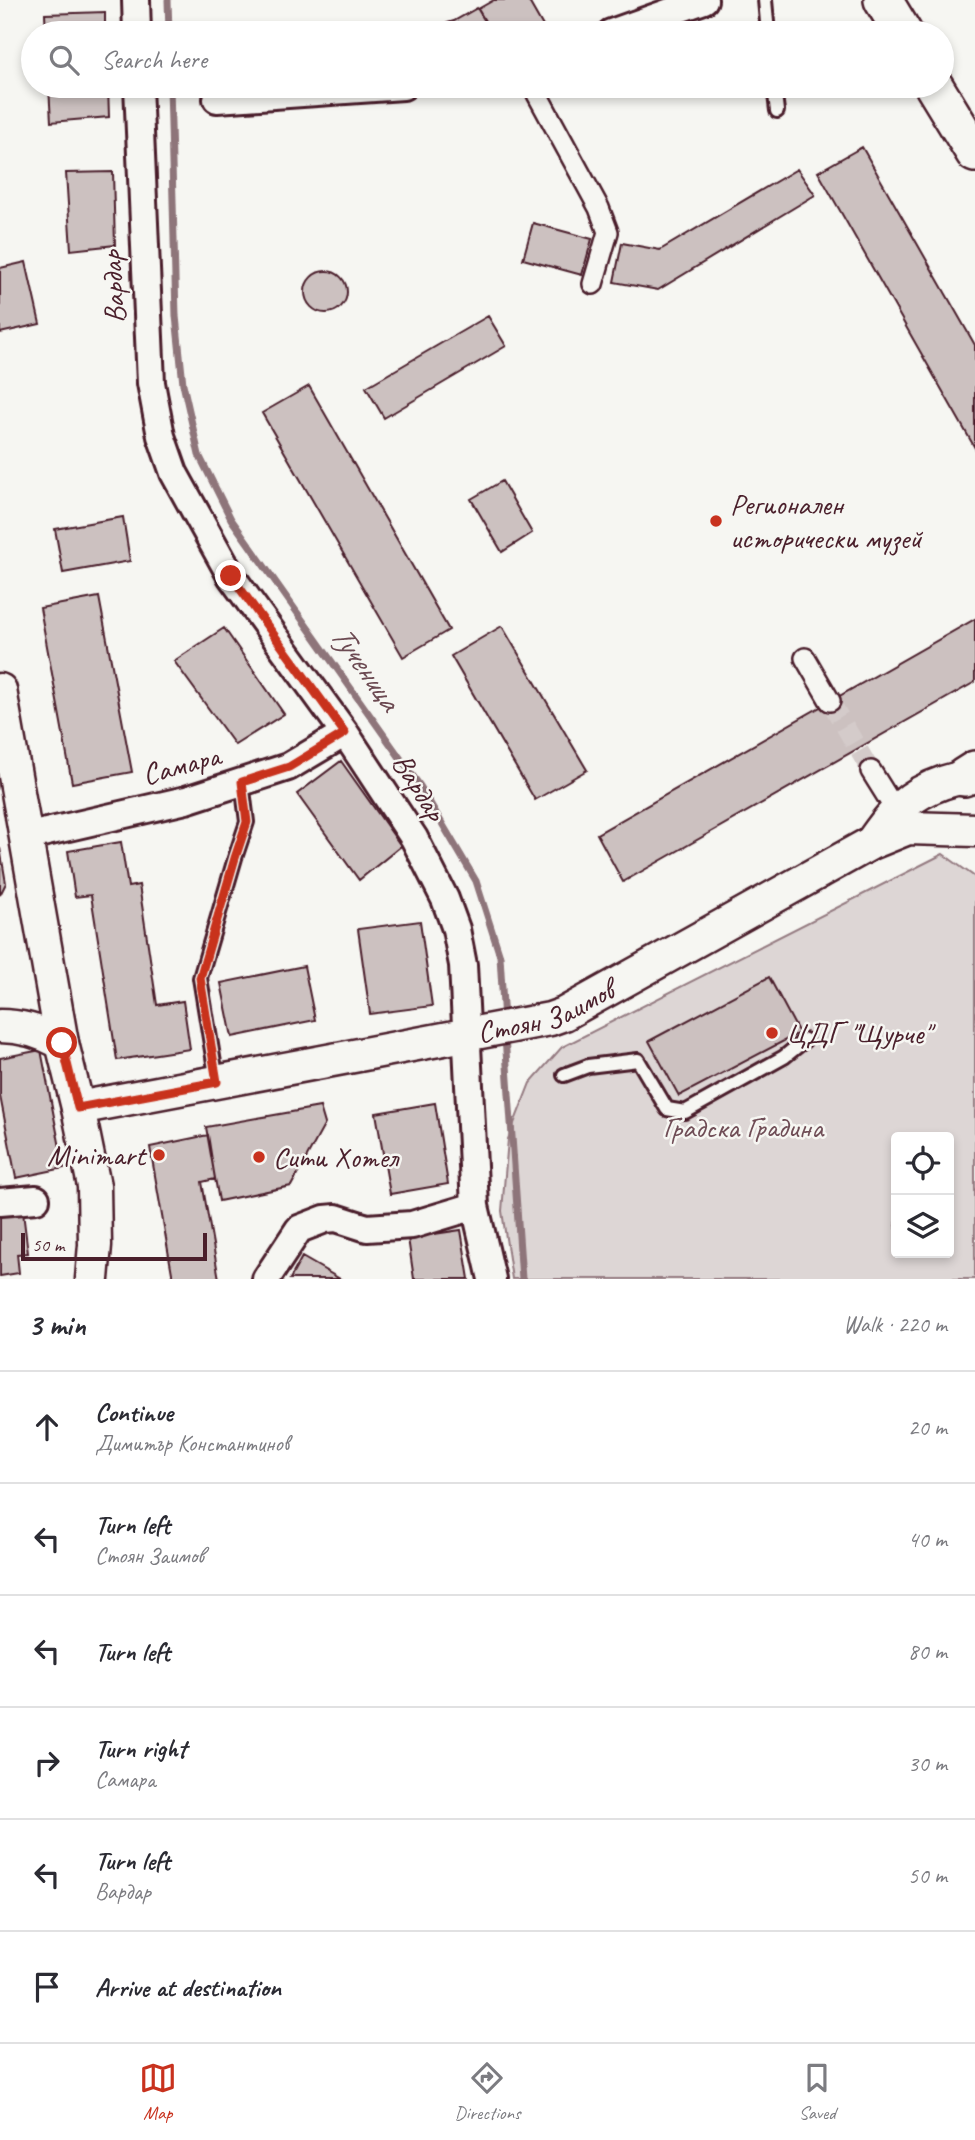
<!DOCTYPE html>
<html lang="en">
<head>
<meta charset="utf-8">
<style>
  body { margin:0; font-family:Caveat,sans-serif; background:#f7f7f7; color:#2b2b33 }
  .controls { position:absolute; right:21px; bottom:21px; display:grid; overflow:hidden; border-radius:7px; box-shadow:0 4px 10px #0003 }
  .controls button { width:63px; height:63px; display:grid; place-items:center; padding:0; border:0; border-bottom:2px solid #e1e1e2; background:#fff; color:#2b2b33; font:35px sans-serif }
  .scale { position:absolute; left:21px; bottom:18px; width:186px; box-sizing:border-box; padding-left:7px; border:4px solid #4a1f2b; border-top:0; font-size:19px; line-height:24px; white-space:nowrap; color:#4a1f2b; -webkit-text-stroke:5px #f6f6f2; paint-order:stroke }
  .stop { position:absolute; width:21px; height:21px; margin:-16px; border:5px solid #c8321e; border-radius:50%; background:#fff }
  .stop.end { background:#c8321e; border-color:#fff; box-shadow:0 2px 7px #0008 }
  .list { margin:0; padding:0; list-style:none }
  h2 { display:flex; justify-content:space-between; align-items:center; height:91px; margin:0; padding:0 28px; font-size:30px }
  h2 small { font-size:23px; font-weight:400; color:#7c7c81 }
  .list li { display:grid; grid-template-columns:46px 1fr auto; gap:21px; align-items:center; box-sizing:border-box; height:112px; padding:0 28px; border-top:2px solid #e1e1e2 }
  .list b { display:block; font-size:26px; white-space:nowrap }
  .list p { margin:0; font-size:23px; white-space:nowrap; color:#7c7c81 }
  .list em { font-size:23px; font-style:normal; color:#7c7c81 }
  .icon { flex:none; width:38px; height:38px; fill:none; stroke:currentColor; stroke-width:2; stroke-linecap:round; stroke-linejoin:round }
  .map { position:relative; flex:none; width:975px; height:1279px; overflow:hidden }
  .search { position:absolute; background:#fff; box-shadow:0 4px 10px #0003; left:21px; right:21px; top:21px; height:77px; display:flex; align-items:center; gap:18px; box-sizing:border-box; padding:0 24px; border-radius:38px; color:#7c7c81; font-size:26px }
  .sheet { height:763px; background:#fff }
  nav { display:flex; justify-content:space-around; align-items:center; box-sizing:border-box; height:98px; border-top:2px solid #e1e1e2; background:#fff; font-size:19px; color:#7c7c81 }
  nav a { display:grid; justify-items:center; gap:4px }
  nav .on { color:#c8321e }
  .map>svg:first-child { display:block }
</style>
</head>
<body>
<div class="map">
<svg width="975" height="1279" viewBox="0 0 975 1279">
  <rect width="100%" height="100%" fill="#f6f6f2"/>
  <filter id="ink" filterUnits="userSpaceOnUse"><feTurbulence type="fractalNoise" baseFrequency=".0143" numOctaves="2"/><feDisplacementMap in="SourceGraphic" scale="14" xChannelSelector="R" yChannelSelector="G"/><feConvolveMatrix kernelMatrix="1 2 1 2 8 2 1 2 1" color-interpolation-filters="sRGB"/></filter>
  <g filter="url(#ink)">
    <!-- green -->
    <path fill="#ddd6d5" stroke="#947a80" stroke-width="2" fill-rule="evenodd" d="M943,854L975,877V1279H512L502,1211L508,1139L530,1083L562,1047ZM896,1137H949V1253H896Z"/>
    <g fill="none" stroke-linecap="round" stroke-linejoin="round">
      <!-- stream -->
      <path stroke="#8e747a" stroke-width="7" d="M168,0L169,33
        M170,86L176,316L183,384L199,455L231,519L420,786L476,881L500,956L504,1021
        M505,1037L522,1279"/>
    </g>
    <!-- building -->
    <path fill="#ccc1c0" stroke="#4a1f2b" stroke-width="2" d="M494,0H528L544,28L536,33H492L478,9Z
      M477,8L492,33H438V26L454,21Z
      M105,12V33H46L45,14Z
      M49,86H108L109,117L51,122Z
      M862,147L975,345V448L818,172Z
      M797,169L815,195L658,290L614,282L622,243L660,250Z
      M113,172L115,245L71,250L66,173Z
      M533,223L592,239L582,275L523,259Z
      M26,262L40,324L0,333V268Z
      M305 292a21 21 0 1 1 42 0a21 21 0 1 1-42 0Z
      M488,316L506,346L384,418L366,387Z
      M309,386L449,630L403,657L262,413Z
      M502,481L532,533L502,552L471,499Z
      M123,517L130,561L63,573L55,529Z
      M99,597L132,772L72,783L40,608Z
      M975,619V682L623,882L597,834Z
      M502,626L587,770L535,800L451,656Z
      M224,628L284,714L235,745L174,661Z
      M341,761L401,846L359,880L297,794Z
      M121,842L128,887L139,885L157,1005L183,1001L190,1049L117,1060L91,895L75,897L68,851Z
      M0,848L6,883L0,895Z
      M420,921L432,1006L370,1014L358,929Z
      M304,966L315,1020L232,1037L221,983Z
      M769,977L799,1033L679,1096L649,1041Z
      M41,1050L64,1168L16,1178L0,1096V1058Z
      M435,1103L448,1184L390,1194L376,1113Z
      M320,1107L325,1124L291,1186L219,1201L206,1127Z
      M208,1135L215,1179L202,1182L219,1279H173L150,1147Z
      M23,1212L28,1253L17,1254L19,1273L0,1276V1215Z
      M461,1230L469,1279H414L408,1238Z
      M302,1257L340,1279H290Z"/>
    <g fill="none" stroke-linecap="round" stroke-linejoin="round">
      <!-- pedestrian-tunnel -->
      <path stroke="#d4cbca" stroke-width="19" stroke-dasharray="19 10" stroke-linecap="butt" d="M830,701L871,771"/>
      <!-- service casing -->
      <g stroke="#4a1f2b" stroke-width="18">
        <path id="service" d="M765,0L768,33
          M774,86L777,111
          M564,1075L588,1066L638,1060L667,1109L685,1112L784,1057L805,1040
          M217,1081L200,978L235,858L247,822L242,782"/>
      </g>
      <!-- pedestrian casing -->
      <g stroke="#4a1f2b" stroke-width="24">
        <path id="pedestrian" d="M541,86L537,94L599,208L608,232L593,284
          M805,658L830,701
          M871,771L896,811"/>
      </g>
      <!-- minor casing -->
      <g stroke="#4a1f2b" stroke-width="32">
        <path id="minor" d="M136,0L137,33
          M611,33L704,0
          M138,86L151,383L161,436L174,473L231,576L345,733L414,838L445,899L456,929L463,965L475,1206L492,1279
          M217,99L403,86
          M25,837L186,800L288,767L345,733
          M0,1202L36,1199
          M266,1279L299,1229L325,1219L336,1218L367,1228L412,1225L475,1206"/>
      </g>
      <!-- tertiary casing -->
      <g stroke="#4a1f2b" stroke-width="37">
        <g id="tertiary">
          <path d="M0,690L62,1043L78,1108L94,1186L95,1245L92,1279"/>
          <path d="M874,839C881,830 887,820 895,813C914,792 947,777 975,777"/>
          <path d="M0,1026C23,1026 42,1032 62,1043"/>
          <path id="s1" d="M78,1108L550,1019L564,1014L871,843L908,828L975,830"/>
        </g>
      </g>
      <!-- secondary casing -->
      <g stroke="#4a1f2b" stroke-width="42">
        <path id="secondary" d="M883,0L903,33
          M934,86L975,153
          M964,777L975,770"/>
      </g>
      <!-- service -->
      <use href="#service" stroke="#f6f6f2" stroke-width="12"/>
      <!-- pedestrian -->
      <use href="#pedestrian" stroke="#f6f6f2" stroke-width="19"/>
      <!-- minor -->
      <use href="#minor" stroke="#f6f6f2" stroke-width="26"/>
      <!-- tertiary -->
      <use href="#tertiary" stroke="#f6f6f2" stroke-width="32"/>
      <!-- secondary -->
      <use href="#secondary" stroke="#f6f6f2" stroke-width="37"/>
    </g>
  </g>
  <g fill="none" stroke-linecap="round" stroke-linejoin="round" filter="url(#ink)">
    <!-- route -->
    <path stroke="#c8321e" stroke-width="9" d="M62,1043L78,1108L217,1082L200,978L235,858L247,822L242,782L289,767L345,733L231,576"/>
  </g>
  <!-- markers -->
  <g fill="#c8321e" stroke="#f6f6f2" stroke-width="2.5">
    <circle cx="716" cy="521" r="7"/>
    <circle cx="772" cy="1033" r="7"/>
    <circle cx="159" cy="1155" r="7"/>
    <circle cx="259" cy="1157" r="7"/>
  </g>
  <g text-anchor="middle" stroke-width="5" stroke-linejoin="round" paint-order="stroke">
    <!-- street labels -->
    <g font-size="30" fill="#4a1f2b" stroke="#f6f6f2">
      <text transform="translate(113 287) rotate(-93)" y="10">Вардар</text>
      <text transform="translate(181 765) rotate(-15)" y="10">Самара</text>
      <text transform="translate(419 787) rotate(58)" y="10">Вардар</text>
      <text dy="10" stroke="none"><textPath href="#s1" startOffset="478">Стоян Заимов</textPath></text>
    </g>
    <!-- poi labels -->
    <g font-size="30" fill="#4a1f2b" stroke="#f6f6f2" text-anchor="start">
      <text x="730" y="514">Регионален<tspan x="730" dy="34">исторически музей</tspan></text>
      <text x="786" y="1043">ЦДГ "Щурче"</text>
      <text x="145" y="1165" text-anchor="end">Minimart</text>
      <text x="273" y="1167">Сити Хотел</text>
    </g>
    <!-- park labels -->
    <g font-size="30" fill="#6f4d56" stroke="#f6f6f2">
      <text x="743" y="1137">Градска Градина</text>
    </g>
    <!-- water labels -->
    <g font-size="32" font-style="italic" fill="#6c4a52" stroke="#f6f6f2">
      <text transform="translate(366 667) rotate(55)" y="11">Тученица</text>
    </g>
  </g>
</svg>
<div class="controls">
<button><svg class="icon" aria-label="locate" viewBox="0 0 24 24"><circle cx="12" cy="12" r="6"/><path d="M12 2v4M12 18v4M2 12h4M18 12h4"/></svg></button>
<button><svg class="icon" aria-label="layers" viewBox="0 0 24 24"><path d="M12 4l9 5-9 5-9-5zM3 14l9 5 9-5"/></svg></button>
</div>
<div class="scale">50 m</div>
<div class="stop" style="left:62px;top:1043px"></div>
<div class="stop end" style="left:231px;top:576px"></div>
<div class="search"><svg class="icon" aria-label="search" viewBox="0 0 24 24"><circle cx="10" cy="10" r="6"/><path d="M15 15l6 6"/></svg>Search here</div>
</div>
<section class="sheet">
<h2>3 min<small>Walk · 220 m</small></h2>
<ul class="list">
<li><svg class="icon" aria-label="ahead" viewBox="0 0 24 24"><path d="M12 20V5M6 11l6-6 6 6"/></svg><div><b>Continue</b><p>Димитър Константинов</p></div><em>20 m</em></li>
<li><svg class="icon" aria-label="left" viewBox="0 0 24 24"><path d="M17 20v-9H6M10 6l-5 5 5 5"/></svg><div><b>Turn left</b><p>Стоян Заимов</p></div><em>40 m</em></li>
<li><svg class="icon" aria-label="left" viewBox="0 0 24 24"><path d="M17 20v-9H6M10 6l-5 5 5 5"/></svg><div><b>Turn left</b></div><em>80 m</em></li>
<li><svg class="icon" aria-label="right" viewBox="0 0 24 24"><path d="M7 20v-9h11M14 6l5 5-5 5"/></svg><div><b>Turn right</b><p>Самара</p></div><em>30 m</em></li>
<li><svg class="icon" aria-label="left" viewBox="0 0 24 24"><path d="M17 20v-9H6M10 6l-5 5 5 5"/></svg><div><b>Turn left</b><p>Вардар</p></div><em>50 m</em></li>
<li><svg class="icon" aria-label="arrive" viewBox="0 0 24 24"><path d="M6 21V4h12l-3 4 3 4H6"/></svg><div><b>Arrive at destination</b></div></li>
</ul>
</section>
<nav>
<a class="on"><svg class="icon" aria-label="map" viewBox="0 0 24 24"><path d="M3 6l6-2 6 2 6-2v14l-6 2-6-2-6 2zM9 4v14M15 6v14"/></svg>Map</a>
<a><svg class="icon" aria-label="directions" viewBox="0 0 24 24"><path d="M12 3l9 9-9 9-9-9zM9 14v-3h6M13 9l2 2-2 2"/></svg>Directions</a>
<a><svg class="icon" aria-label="saved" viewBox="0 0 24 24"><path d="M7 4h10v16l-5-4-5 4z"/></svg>Saved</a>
</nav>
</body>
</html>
